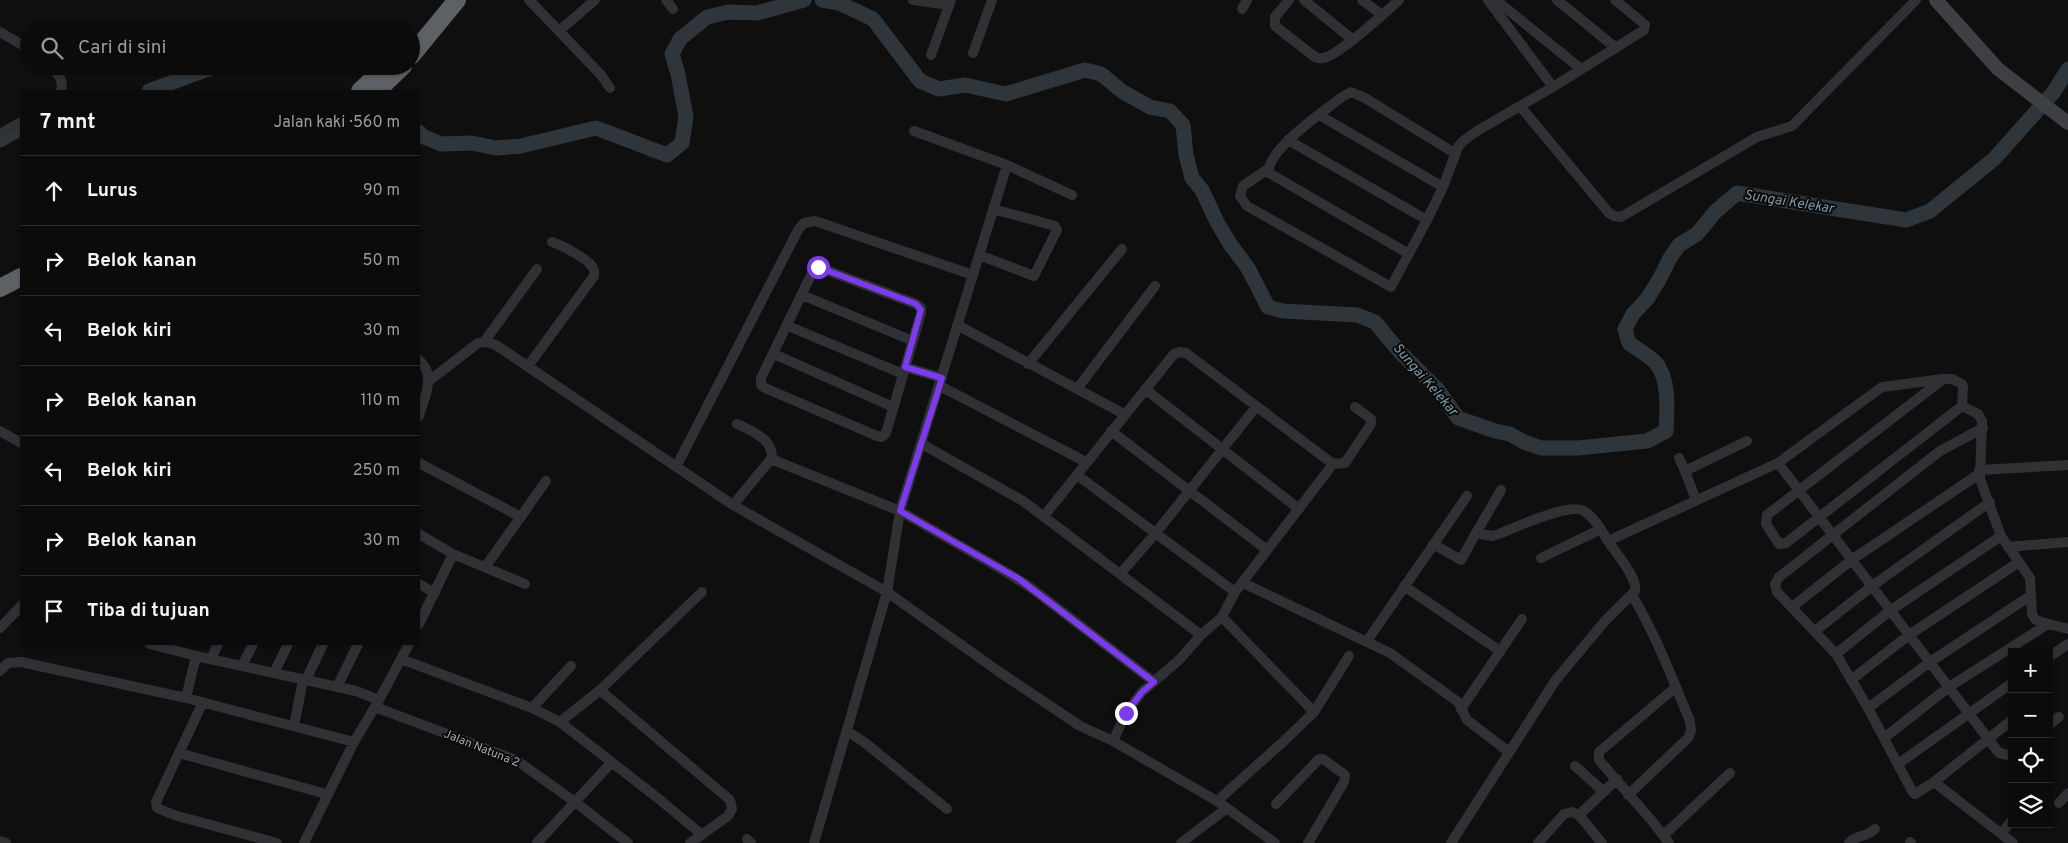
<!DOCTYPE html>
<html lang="id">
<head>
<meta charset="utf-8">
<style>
  body { margin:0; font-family:Overpass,sans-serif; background:#141415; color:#f1f3f6 }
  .controls { position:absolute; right:15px; bottom:15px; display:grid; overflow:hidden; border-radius:0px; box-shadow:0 1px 4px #0004 }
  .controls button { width:45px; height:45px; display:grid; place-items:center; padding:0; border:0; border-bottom:1px solid #2b2b2d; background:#0b0b0c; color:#f1f3f6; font:25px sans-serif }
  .stop { position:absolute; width:15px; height:15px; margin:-11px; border:4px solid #7c3aed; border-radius:50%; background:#fff }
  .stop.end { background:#7c3aed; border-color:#fff; box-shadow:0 1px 5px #0008 }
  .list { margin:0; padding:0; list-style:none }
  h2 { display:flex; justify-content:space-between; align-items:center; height:65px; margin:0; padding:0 20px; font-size:21px }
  h2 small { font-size:16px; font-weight:400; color:#9a9b9d }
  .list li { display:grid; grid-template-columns:32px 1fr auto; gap:15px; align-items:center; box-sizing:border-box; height:70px; padding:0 20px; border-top:1px solid #2b2b2d }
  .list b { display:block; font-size:19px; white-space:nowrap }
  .list em { font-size:16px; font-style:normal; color:#9a9b9d }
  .icon { flex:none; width:28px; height:28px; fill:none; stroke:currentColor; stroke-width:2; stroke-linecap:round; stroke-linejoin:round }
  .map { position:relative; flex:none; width:2068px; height:843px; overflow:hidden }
  .search { position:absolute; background:#0b0b0c; box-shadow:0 1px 4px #0004; left:20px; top:20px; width:400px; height:55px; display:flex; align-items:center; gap:12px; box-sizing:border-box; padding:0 18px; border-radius:28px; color:#9a9b9d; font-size:19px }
  .panel { position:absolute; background:#0b0b0c; box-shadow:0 1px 4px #0004; left:20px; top:90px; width:400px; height:555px; border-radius:0px }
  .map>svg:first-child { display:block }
</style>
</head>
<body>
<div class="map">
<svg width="2068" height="843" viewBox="0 0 2068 843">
  <rect width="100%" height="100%" fill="#0f0f10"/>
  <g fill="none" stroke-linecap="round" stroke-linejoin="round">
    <!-- river -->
    <path stroke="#2e363b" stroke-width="15" d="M822,0L839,3L873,19L920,81L939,89L965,85L1006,94L1085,70L1101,74L1123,92L1150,107L1170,111L1183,125L1186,155L1192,178L1202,190L1217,222L1230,244L1248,268L1268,307L1283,311L1357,315L1375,322L1399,351L1438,390L1458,418L1495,431L1510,434L1524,442L1541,448H1578L1647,441L1666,431C1667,411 1670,378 1655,362C1648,355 1637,349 1629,343L1625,329L1633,314L1647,299L1659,280L1670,258L1679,245L1697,234L1715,212L1737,193L1906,220L1930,211L1994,159L2053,93L2068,69
      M365,66L381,86
      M149,91L216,66
      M419,132L422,136L441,144L472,143L496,148L521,146L596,128L667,155L682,143L686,117L678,74L672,54L680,39L707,17L729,12L757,13L804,0
      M0,140L21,128"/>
    <!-- street -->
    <path stroke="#303135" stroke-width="10" d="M529,0L559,31L595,0
      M666,0L673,9
      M913,0L949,5
      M1289,0L1275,17V26L1315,57C1318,58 1320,59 1323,58C1336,57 1387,11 1399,0
      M1304,0L1352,39
      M1362,0L1382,15
      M1488,0L1553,87
      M1496,0L1581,69
      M1557,0L1616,48
      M1242,9L1247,0
      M559,31L601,75L610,88
      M0,32L29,49
      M973,53L992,0
      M931,55L951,0
      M49,66C58,74 64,79 61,91
      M1520,106L1609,213L1614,216L1621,217L1757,137L1792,126L1916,0
      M1319,115L1443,187
      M914,131L1007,165L1072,195
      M0,134L21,122
      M1288,140L1427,220
      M1268,169L1243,186L1240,196L1247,206L1391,287L1427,220L1443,187L1458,147L1463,141L1477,131L1553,87L1644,30L1645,25L1643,23L1615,0
      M1409,254L1269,173C1265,151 1325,110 1342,97L1351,92L1365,98L1456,154
      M979,255L1034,276L1057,230L1055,226L993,209
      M818,267L916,304L921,308V313L886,433L882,437L877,436L765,388L761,385V378L813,271Z
      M802,295L913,341
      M957,325L1124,414
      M788,326L903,374
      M484,342L537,269
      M774,354L893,407
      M419,360C437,375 424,398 419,416
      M1028,364L1122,249
      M528,366L594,276C594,274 595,271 593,268C589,259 561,245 552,242
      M905,367L942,378
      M1942,380L1767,515L1766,524L1779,544L1786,543L1962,406
      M429,381L478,343L487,342L496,345L733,505L887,592L998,671L1080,726L1113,741L1217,801L1275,843
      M940,386L1086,462
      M1077,389L1155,286
      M1145,389L1299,509
      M1983,428L1940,451L1779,577L1775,584L1777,592L1836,654L1868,708L1912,791L1915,794L1934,782L2012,720
      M0,431L21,443
      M1111,431L1267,550
      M922,444L1023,501L1201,635
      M1679,458L1685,471
      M771,459L900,511L1006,572L1030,587L1154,682
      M419,463L521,517
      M1778,463L1999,753L2008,755L2012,754
      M1333,464L1345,463L1371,424V419L1355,407
      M676,467L798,230L804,223L815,221L973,275
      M1979,470L2068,465
      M1077,475L1235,592
      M1696,500L1685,471L1747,441
      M733,505L771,459C776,441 751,430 737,424
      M1044,516L1174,354L1180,352L1186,353L1333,464L1235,592L1222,617L1201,635L1180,659L1142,692L1126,713L1113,741
      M1476,533L1501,490
      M419,534L453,554L419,624
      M1433,544L1461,560L1476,533L1492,536L1499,534C1514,528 1570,502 1584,511C1594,517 1602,531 1608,541
      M2008,547L2068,542
      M453,554L525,584
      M1541,558L1601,529
      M486,566L546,481
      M1120,574L1155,534L1256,407
      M1243,583L1390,653L1458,702L1467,720L1509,752
      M419,584L435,593
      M1404,586L1500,651
      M1792,607L1853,559L1979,474
      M0,628L21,606
      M1815,631L1872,586L1990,502
      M1367,641L1467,496
      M150,644L196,656L356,691L379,700
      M1836,654L1891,610L2001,536
      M2049,657L2068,644
      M211,659L218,644
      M401,659L532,708L560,722L659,799L701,834
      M242,666L253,644
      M0,671L8,663L21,662L186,698L354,742
      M274,673L288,644
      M306,680L323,644
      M1851,680L1909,635L2019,562
      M337,687L358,644
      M600,690L730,800L732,809L728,816L690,843
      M186,698L196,656
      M203,702L156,802L157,808L174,815L277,843
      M375,707L516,760L575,802L628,843
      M532,708L571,666
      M1868,708L1930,662L2030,596
      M1461,709L1522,619
      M1314,712L1349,656
      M560,722L600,690L702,592
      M2049,725L2059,717
      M294,726L303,680
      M847,731L864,742L947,809
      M1884,738L1949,687L2048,624
      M179,753L326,794
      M1898,764L2012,683
      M1575,766L1604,792
      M1934,782L2013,843
      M1628,795L1688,738L1691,731L1690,721C1672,678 1656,635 1632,595
      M1217,801L1284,741L1314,712L1222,617
      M2059,803L2068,793
      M1276,804L1319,759H1323L1345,775L1344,782L1308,843
      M1579,815L1602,843
      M2001,834L2012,820
      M1664,835L1730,773
      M747,839L751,843
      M0,841L6,843
      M1910,842L1911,843
      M304,843L354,742L379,700L409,644
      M537,843L611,763
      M814,843L887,592L900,511L1007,165
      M1181,843L1227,808
      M1451,843L1555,681L1605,621L1635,591C1638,578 1616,553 1608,541L1778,463L1882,387L1943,379H1952L1962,384L1963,388L1962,406L1978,414L1982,421L1980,479L2001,536L2030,578L2032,614L2035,619L2041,622L2068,629
      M1538,843L1564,814L1572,812L1579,815L1617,779
      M1669,843L1652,821L1599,760V752L1676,687
      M1849,843C1855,835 1865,838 1875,829"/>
    <!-- secondary -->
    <path stroke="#3f4044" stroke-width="14" d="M1936,0L1998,69L2068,123"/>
    <!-- highway -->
    <path stroke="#5d6065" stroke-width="18" d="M411,56L457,0
      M360,91L383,69
      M377,91L403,66
      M0,288L21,277"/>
  </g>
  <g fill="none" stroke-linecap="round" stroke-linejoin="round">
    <!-- route -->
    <path stroke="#7c3aed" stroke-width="6" d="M818,267L916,304L921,310L905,367L942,378L900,511L1019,579L1154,682L1142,692L1126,713"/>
  </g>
  <g text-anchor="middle" stroke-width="4" stroke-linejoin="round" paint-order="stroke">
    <!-- street labels -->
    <g font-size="12" fill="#a1a7b0" stroke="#0a0a0b">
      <text transform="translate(482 748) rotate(22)" y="4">Jalan Natuna 2</text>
    </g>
    <!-- water labels -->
    <g font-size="14" font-style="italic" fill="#7b97a8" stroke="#0a0a0b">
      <text transform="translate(1789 201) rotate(9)" y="5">Sungai Kelekar</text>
      <text transform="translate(1426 379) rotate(49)" y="5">Sungai Kelekar</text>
    </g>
  </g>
</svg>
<div class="controls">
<button>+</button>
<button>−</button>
<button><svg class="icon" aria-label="locate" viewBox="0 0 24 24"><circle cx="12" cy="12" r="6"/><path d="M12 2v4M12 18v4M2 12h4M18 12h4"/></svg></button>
<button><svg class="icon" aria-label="layers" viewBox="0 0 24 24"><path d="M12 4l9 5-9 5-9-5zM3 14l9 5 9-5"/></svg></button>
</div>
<div class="stop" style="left:818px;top:267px"></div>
<div class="stop end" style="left:1126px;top:713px"></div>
<div class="search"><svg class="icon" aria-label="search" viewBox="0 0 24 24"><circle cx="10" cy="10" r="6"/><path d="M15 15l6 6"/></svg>Cari di sini</div>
<section class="panel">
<h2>7 mnt<small>Jalan kaki · 560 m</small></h2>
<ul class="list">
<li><svg class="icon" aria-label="ahead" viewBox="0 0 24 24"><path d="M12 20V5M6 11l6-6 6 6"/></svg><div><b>Lurus</b></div><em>90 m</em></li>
<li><svg class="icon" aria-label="right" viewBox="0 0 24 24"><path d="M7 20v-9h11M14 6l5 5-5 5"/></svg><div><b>Belok kanan</b></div><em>50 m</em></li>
<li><svg class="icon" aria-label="left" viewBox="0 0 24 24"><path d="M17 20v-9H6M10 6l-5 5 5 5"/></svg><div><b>Belok kiri</b></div><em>30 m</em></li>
<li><svg class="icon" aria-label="right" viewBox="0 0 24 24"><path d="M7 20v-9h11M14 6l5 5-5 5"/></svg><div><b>Belok kanan</b></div><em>110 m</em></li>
<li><svg class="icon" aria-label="left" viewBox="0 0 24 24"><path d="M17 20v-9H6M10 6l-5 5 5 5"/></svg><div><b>Belok kiri</b></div><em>250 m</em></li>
<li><svg class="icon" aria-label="right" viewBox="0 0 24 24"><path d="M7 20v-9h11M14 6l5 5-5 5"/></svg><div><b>Belok kanan</b></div><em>30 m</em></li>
<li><svg class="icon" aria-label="arrive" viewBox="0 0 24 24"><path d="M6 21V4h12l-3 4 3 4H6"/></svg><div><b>Tiba di tujuan</b></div></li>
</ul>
</section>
</div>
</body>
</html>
